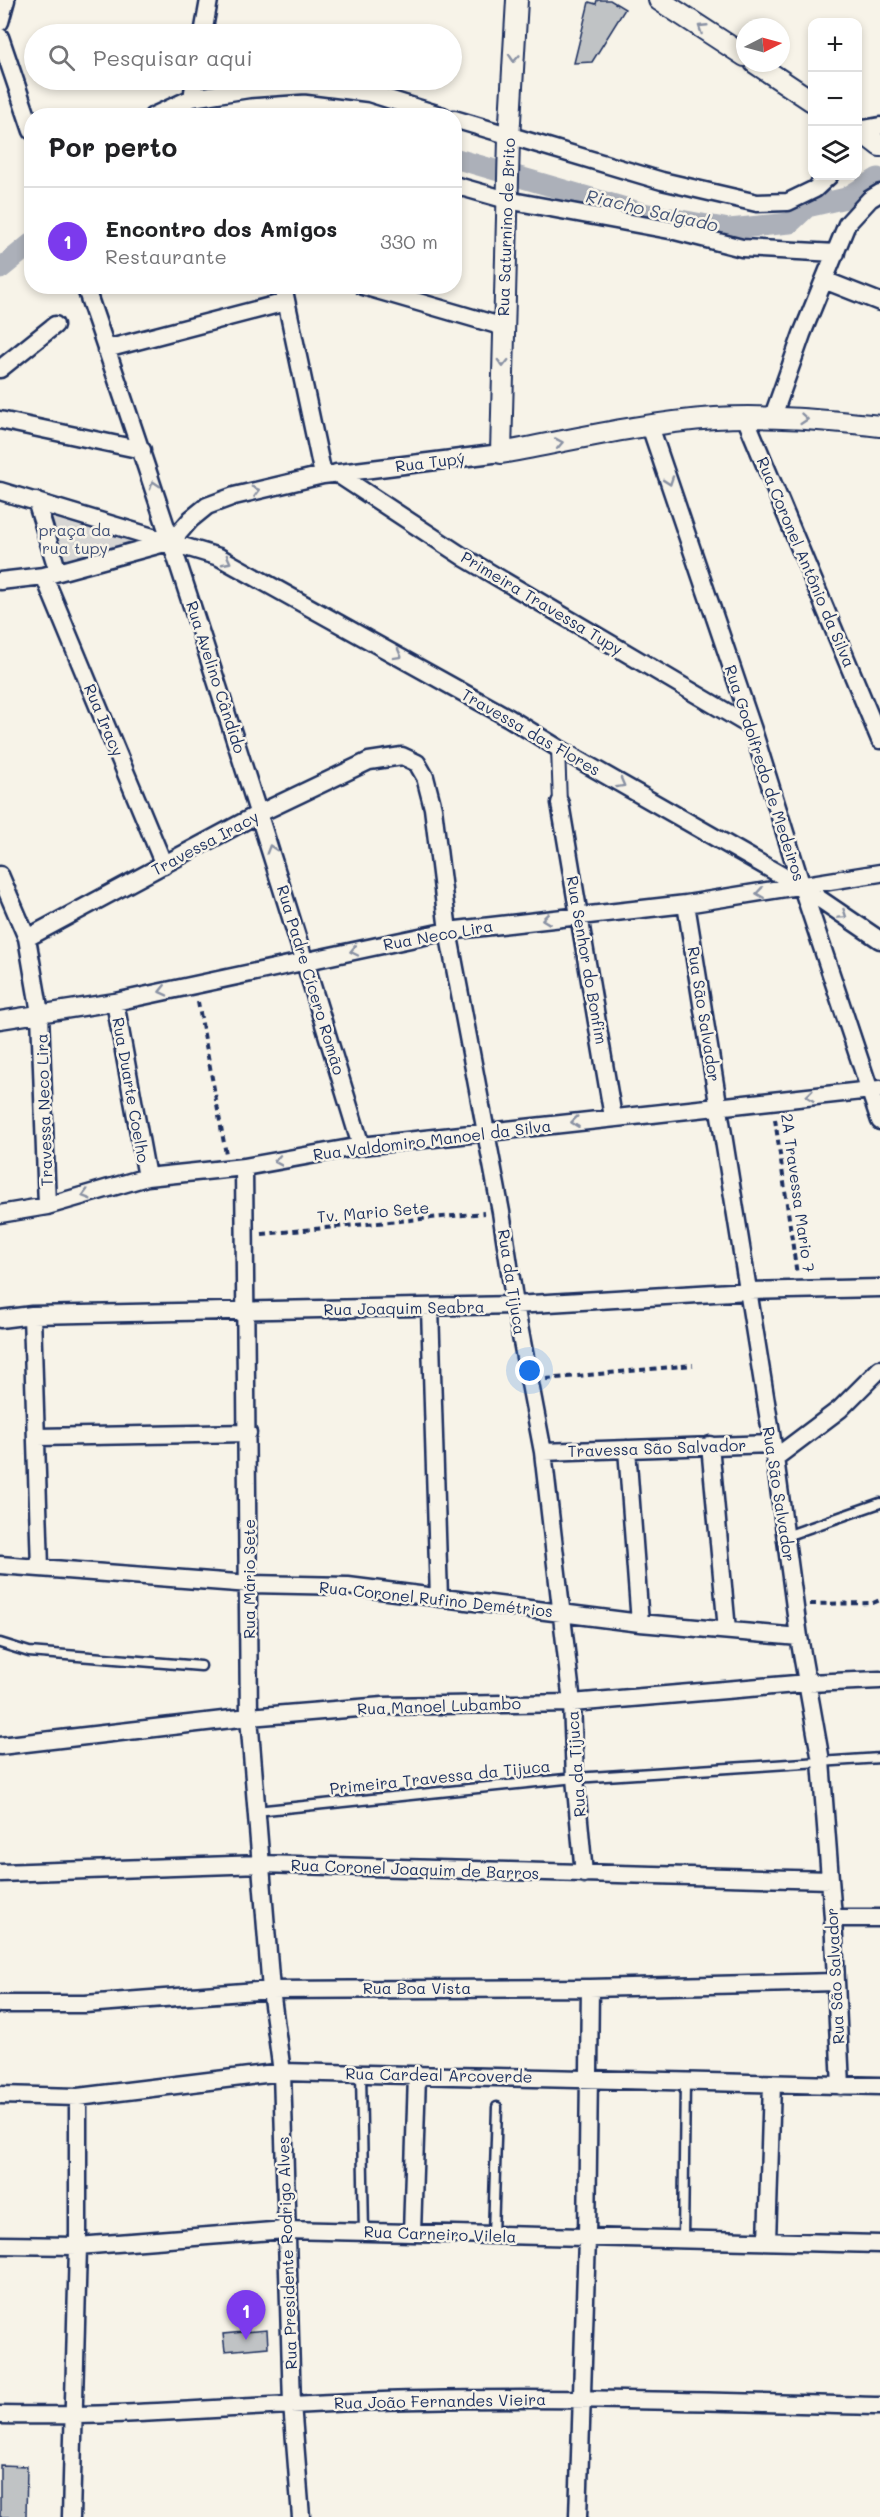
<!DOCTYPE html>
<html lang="pt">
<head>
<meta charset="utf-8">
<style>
  body { margin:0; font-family:Mali,sans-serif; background:#f2f2f2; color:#202124 }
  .controls { position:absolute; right:18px; top:18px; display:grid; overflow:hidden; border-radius:12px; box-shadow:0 3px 9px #0003 }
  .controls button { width:54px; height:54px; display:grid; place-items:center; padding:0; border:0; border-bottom:2px solid #e0e0e0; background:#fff; color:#202124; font:30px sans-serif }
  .compass { position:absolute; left:736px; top:18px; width:54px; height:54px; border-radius:50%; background:#fff; box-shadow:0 3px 9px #0003; rotate:84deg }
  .you { position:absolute; left:530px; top:1371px; width:21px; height:21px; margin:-15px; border:4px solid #fff; border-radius:50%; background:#1a73e8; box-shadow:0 0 0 9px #1a73e833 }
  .badge { display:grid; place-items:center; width:39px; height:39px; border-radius:50%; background:#7c3aed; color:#fff; font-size:20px; font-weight:700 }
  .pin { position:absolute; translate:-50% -50px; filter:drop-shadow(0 2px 3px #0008) }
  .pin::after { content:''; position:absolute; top:32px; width:21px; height:18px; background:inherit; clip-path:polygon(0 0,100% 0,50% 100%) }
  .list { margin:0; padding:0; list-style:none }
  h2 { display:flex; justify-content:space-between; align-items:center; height:78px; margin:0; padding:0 24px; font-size:26px }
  h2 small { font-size:20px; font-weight:400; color:#757577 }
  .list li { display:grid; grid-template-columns:39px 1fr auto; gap:18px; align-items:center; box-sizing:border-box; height:108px; padding:0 24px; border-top:2px solid #e0e0e0 }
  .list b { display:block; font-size:22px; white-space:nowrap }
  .list p { margin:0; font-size:20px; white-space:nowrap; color:#757577 }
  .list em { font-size:20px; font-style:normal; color:#757577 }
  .icon { flex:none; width:33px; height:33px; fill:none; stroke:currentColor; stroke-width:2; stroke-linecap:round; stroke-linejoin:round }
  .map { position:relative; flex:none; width:880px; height:2517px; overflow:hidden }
  .search { position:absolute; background:#fff; box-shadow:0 3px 9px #0003; left:24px; top:24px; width:438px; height:66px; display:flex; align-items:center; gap:15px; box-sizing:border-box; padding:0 21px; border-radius:33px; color:#757577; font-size:22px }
  .panel { position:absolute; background:#fff; box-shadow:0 3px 9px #0003; left:24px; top:108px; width:438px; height:186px; border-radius:24px }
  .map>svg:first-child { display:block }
</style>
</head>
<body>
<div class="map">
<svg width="880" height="2517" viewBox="0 0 880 2517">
  <rect width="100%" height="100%" fill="#f7f3e8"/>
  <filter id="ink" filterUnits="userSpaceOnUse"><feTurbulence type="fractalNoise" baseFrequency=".0167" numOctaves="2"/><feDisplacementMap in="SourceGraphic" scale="12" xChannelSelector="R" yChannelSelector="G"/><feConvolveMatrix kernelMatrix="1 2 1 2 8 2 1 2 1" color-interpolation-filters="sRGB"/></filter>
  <g filter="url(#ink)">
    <!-- green -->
    <path fill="#d7d6d4" stroke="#798299" stroke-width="1.5" d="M41,502L172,541L58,572Z"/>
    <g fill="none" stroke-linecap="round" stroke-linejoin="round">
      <!-- canal -->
      <path stroke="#acb0b9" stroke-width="21" d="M454,158L643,213L729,229L790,223L807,207L846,198L878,178
        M0,269L32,243"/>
    </g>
    <!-- building -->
    <path fill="#c0c3c5" stroke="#1b2f5e" stroke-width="1.5" d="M597,0H610L625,9L592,62L574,63L589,2L596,4Z
      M267,2330L268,2347L225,2351L223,2334Z
      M0,2465L27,2466L26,2517H0Z"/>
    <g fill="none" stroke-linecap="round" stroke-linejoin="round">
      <!-- service casing -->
      <g stroke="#1b2f5e" stroke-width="13">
        <path id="service" d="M786,1536L880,1503
          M0,1643L29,1652L201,1666
          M256,1811L575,1778L880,1758
          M361,2073L364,2232
          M493,2235L497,2107
          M683,2240L685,2081"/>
      </g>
      <!-- pedestrian casing -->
      <g stroke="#1b2f5e" stroke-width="16">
        <path id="pedestrian" d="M558,748L560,803"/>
      </g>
      <!-- minor casing -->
      <g stroke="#1b2f5e" stroke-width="21">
        <path id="minor" d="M0,22L6,0
          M203,34L209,0
          M0,37L32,131
          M192,98L195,80
          M153,116L192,98L249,89L305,85L369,93L443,116
          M454,119L662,181L757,203L788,202L815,189L829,176
          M858,130L880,126
          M454,185L507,200L675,231L742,248L836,253
          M824,280L880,302
          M85,286C183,571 274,858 361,1146
          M283,286L323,475
          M363,286L504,327
          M106,349L286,302
          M0,369L55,325
          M773,416L802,334L847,224L870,199L880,193
          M745,417L880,740
          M0,420L142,450
          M650,426L752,727L802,887L880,1121
          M336,473L465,558L752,727
          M0,491L219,557L509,718L558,748L802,887L880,940
          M36,501L58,572
          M44,576L164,865
          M0,581L44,576L172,541L191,519L207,506L234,496L323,475L501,453
          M560,803L613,1117
          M0,875L27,938L40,1013L47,1206
          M686,904L775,1458L799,1637L821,1761L833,1918L841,2086
          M27,938L260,813L369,761L402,756L417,763L425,777L433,808L448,931L501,1212L515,1305L543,1452L572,1703L575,1778L584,1874
          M115,1002L147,1177
          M0,1020L115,1002L448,931L686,904L880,873
          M244,1167L249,1717L271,1990L282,2072L292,2404L301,2517
          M0,1214L47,1206L147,1177L244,1167L361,1146L880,1089
          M430,1308L439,1598
          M32,1315L40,1568
          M0,1319L32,1315L515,1305L748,1291L880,1288
          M38,1437L248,1433
          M710,1445L727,1630
          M627,1449L640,1623
          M543,1452L771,1444
          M775,1458L840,1409L880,1369
          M0,1565L250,1584L348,1586L640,1623L799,1637
          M0,1746L249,1717L383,1706L572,1703L808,1683L880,1680
          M0,1873L261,1864L830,1880
          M833,1918H880
          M0,2004H85L271,1990L590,1988L835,1982
          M0,2095L78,2097L282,2072L880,2086
          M412,2233L417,2075
          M767,2241L772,2084
          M0,2245L78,2246L285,2230L880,2244
          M0,2415C141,2418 281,2402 422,2400C574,2397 727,2402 880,2406
          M71,2517L78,2246V2097
          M578,2517L587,2238L590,1988"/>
      </g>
      <!-- tertiary casing -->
      <g stroke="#1b2f5e" stroke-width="24">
        <path id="tertiary" d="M517,0L509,139L501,453C572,440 643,423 715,418C770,415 825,420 880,426
          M659,0L745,56
          M755,63L812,101
          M858,129L880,146"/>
      </g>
      <!-- path -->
      <path stroke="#1b2f5e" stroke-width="4" stroke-dasharray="6 4.5" stroke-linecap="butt" d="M198,1002L226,1154
        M775,1119L797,1275
        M262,1234L484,1213
        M546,1379L693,1365
        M810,1604L873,1603L880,1600"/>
      <!-- service -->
      <use href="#service" stroke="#f7f3e8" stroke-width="8"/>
      <!-- pedestrian -->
      <use href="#pedestrian" stroke="#f7f3e8" stroke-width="12"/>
      <!-- minor -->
      <use href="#minor" stroke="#f7f3e8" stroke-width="16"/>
      <!-- tertiary -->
      <use href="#tertiary" stroke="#f7f3e8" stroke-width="20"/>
    </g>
    <!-- one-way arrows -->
    <defs><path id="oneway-chevron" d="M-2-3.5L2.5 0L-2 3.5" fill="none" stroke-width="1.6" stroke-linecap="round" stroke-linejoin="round" transform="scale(1.5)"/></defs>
    <g stroke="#8991a3">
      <use href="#oneway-chevron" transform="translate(702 28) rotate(-147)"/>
      <use href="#oneway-chevron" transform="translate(514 58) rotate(94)"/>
      <use href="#oneway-chevron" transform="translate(503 363) rotate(91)"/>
      <use href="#oneway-chevron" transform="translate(804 419) rotate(5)"/>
      <use href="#oneway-chevron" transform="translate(559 443) rotate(-11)"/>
      <use href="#oneway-chevron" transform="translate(669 481) rotate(71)"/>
      <use href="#oneway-chevron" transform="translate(154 485) rotate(-108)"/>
      <use href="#oneway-chevron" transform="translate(256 491) rotate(-14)"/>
      <use href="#oneway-chevron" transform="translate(227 561) rotate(28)"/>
      <use href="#oneway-chevron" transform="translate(398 655) rotate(29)"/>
      <use href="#oneway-chevron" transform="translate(621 784) rotate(29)"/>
      <use href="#oneway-chevron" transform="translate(271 849) rotate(-107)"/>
      <use href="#oneway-chevron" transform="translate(760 893) rotate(172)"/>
      <use href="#oneway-chevron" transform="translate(843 915) rotate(34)"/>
      <use href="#oneway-chevron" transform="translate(546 919) rotate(173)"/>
      <use href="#oneway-chevron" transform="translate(354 951) rotate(168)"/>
      <use href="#oneway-chevron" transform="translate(163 991) rotate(167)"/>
      <use href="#oneway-chevron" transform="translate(810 1096) rotate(174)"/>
      <use href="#oneway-chevron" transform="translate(575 1122) rotate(173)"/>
      <use href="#oneway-chevron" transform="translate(278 1161) rotate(170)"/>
      <use href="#oneway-chevron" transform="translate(86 1195) rotate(164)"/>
    </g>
  </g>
  <g text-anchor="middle" stroke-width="5" stroke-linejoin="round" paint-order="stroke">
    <!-- street labels -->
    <g font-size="16" fill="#1b2f5e" stroke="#f7f3e8">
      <text transform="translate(506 227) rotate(-88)" y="6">Rua Saturnino de Brito</text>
      <text transform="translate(430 462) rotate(-7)" y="6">Rua Tupý</text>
      <text transform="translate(806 562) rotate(67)" y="6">Rua Coronel Antônio da Silva</text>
      <text transform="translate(542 603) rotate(31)" y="6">Primeira Travessa Tupy</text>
      <text transform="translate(216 677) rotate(72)" y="6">Rua Avelino Cândido</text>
      <text transform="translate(104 720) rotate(67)" y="6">Rua Iracy</text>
      <text transform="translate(531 732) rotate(30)" y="6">Travessa das Flores</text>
      <text transform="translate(765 773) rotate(72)" y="6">Rua Godolfredo de Medeiros</text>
      <text transform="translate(205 843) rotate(-28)" y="6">Travessa Iracy</text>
      <text transform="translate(438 935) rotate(-10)" y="6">Rua Neco Lira</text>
      <text transform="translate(587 960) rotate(80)" y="6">Rua Senhor do Bonfim</text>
      <text transform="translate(311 980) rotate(73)" y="6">Rua Padre Cícero Romão</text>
      <text transform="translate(704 1014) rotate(81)" y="6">Rua São Salvador</text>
      <text transform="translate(131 1090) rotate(80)" y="6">Rua Duarte Coelho</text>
      <text transform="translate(44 1110) rotate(-92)" y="6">Travessa Neco Lira</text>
      <text transform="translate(432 1140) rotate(-7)" y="6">Rua Valdomiro Manoel da Silva</text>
      <text transform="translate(798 1193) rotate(82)" y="6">2A Travessa Mario 7</text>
      <text transform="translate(373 1212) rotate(-5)" y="6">Tv. Mario Sete</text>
      <text transform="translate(512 1282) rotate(81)" y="6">Rua da Tijuca</text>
      <text transform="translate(404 1308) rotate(-1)" y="6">Rua Joaquim Seabra</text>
      <text transform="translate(657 1448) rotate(-2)" y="6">Travessa São Salvador</text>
      <text transform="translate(779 1494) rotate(81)" y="6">Rua São Salvador</text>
      <text transform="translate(249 1579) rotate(-90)" y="6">Rua Mário Sete</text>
      <text transform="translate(436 1599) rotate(6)" y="6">Rua Coronel Rufino Demétrios</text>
      <text transform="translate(439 1706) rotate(-2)" y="6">Rua Manoel Lubambo</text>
      <text transform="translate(576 1764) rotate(-94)" y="6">Rua da Tijuca</text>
      <text transform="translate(440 1777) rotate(-6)" y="6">Primeira Travessa da Tijuca</text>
      <text transform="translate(415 1869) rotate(2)" y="6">Rua Coronel Joaquim de Barros</text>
      <text transform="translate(835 1976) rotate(-93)" y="6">Rua São Salvador</text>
      <text x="417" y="1994">Rua Boa Vista</text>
      <text transform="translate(439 2075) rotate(1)" y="6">Rua Cardeal Arcoverde</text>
      <text transform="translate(440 2234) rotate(2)" y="6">Rua Carneiro Vilela</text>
      <text transform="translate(287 2253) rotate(-92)" y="6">Rua Presidente Rodrigo Alves</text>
      <text transform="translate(440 2401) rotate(-1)" y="6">Rua João Fernandes Vieira</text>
    </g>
    <!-- park labels -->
    <g font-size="16" fill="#415076" stroke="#f7f3e8">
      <text x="75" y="536">praça da<tspan x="75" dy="18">rua tupy</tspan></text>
    </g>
    <!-- water labels -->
    <g font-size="18" font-style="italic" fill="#465679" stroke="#f7f3e8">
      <text transform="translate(652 211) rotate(13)" y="6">Riacho Salgado</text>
    </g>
  </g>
</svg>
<div class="controls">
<button>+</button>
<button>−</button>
<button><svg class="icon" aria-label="layers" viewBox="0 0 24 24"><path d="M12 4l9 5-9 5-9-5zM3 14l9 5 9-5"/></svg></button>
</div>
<svg class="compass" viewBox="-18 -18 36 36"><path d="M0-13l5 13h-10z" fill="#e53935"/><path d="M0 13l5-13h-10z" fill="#757577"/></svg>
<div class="you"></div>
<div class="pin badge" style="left:246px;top:2340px">1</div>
<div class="search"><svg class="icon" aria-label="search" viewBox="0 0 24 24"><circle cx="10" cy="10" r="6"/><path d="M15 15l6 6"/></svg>Pesquisar aqui</div>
<section class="panel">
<h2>Por perto<small></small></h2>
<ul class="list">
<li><span class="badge">1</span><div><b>Encontro dos Amigos</b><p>Restaurante</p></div><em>330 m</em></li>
</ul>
</section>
</div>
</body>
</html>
